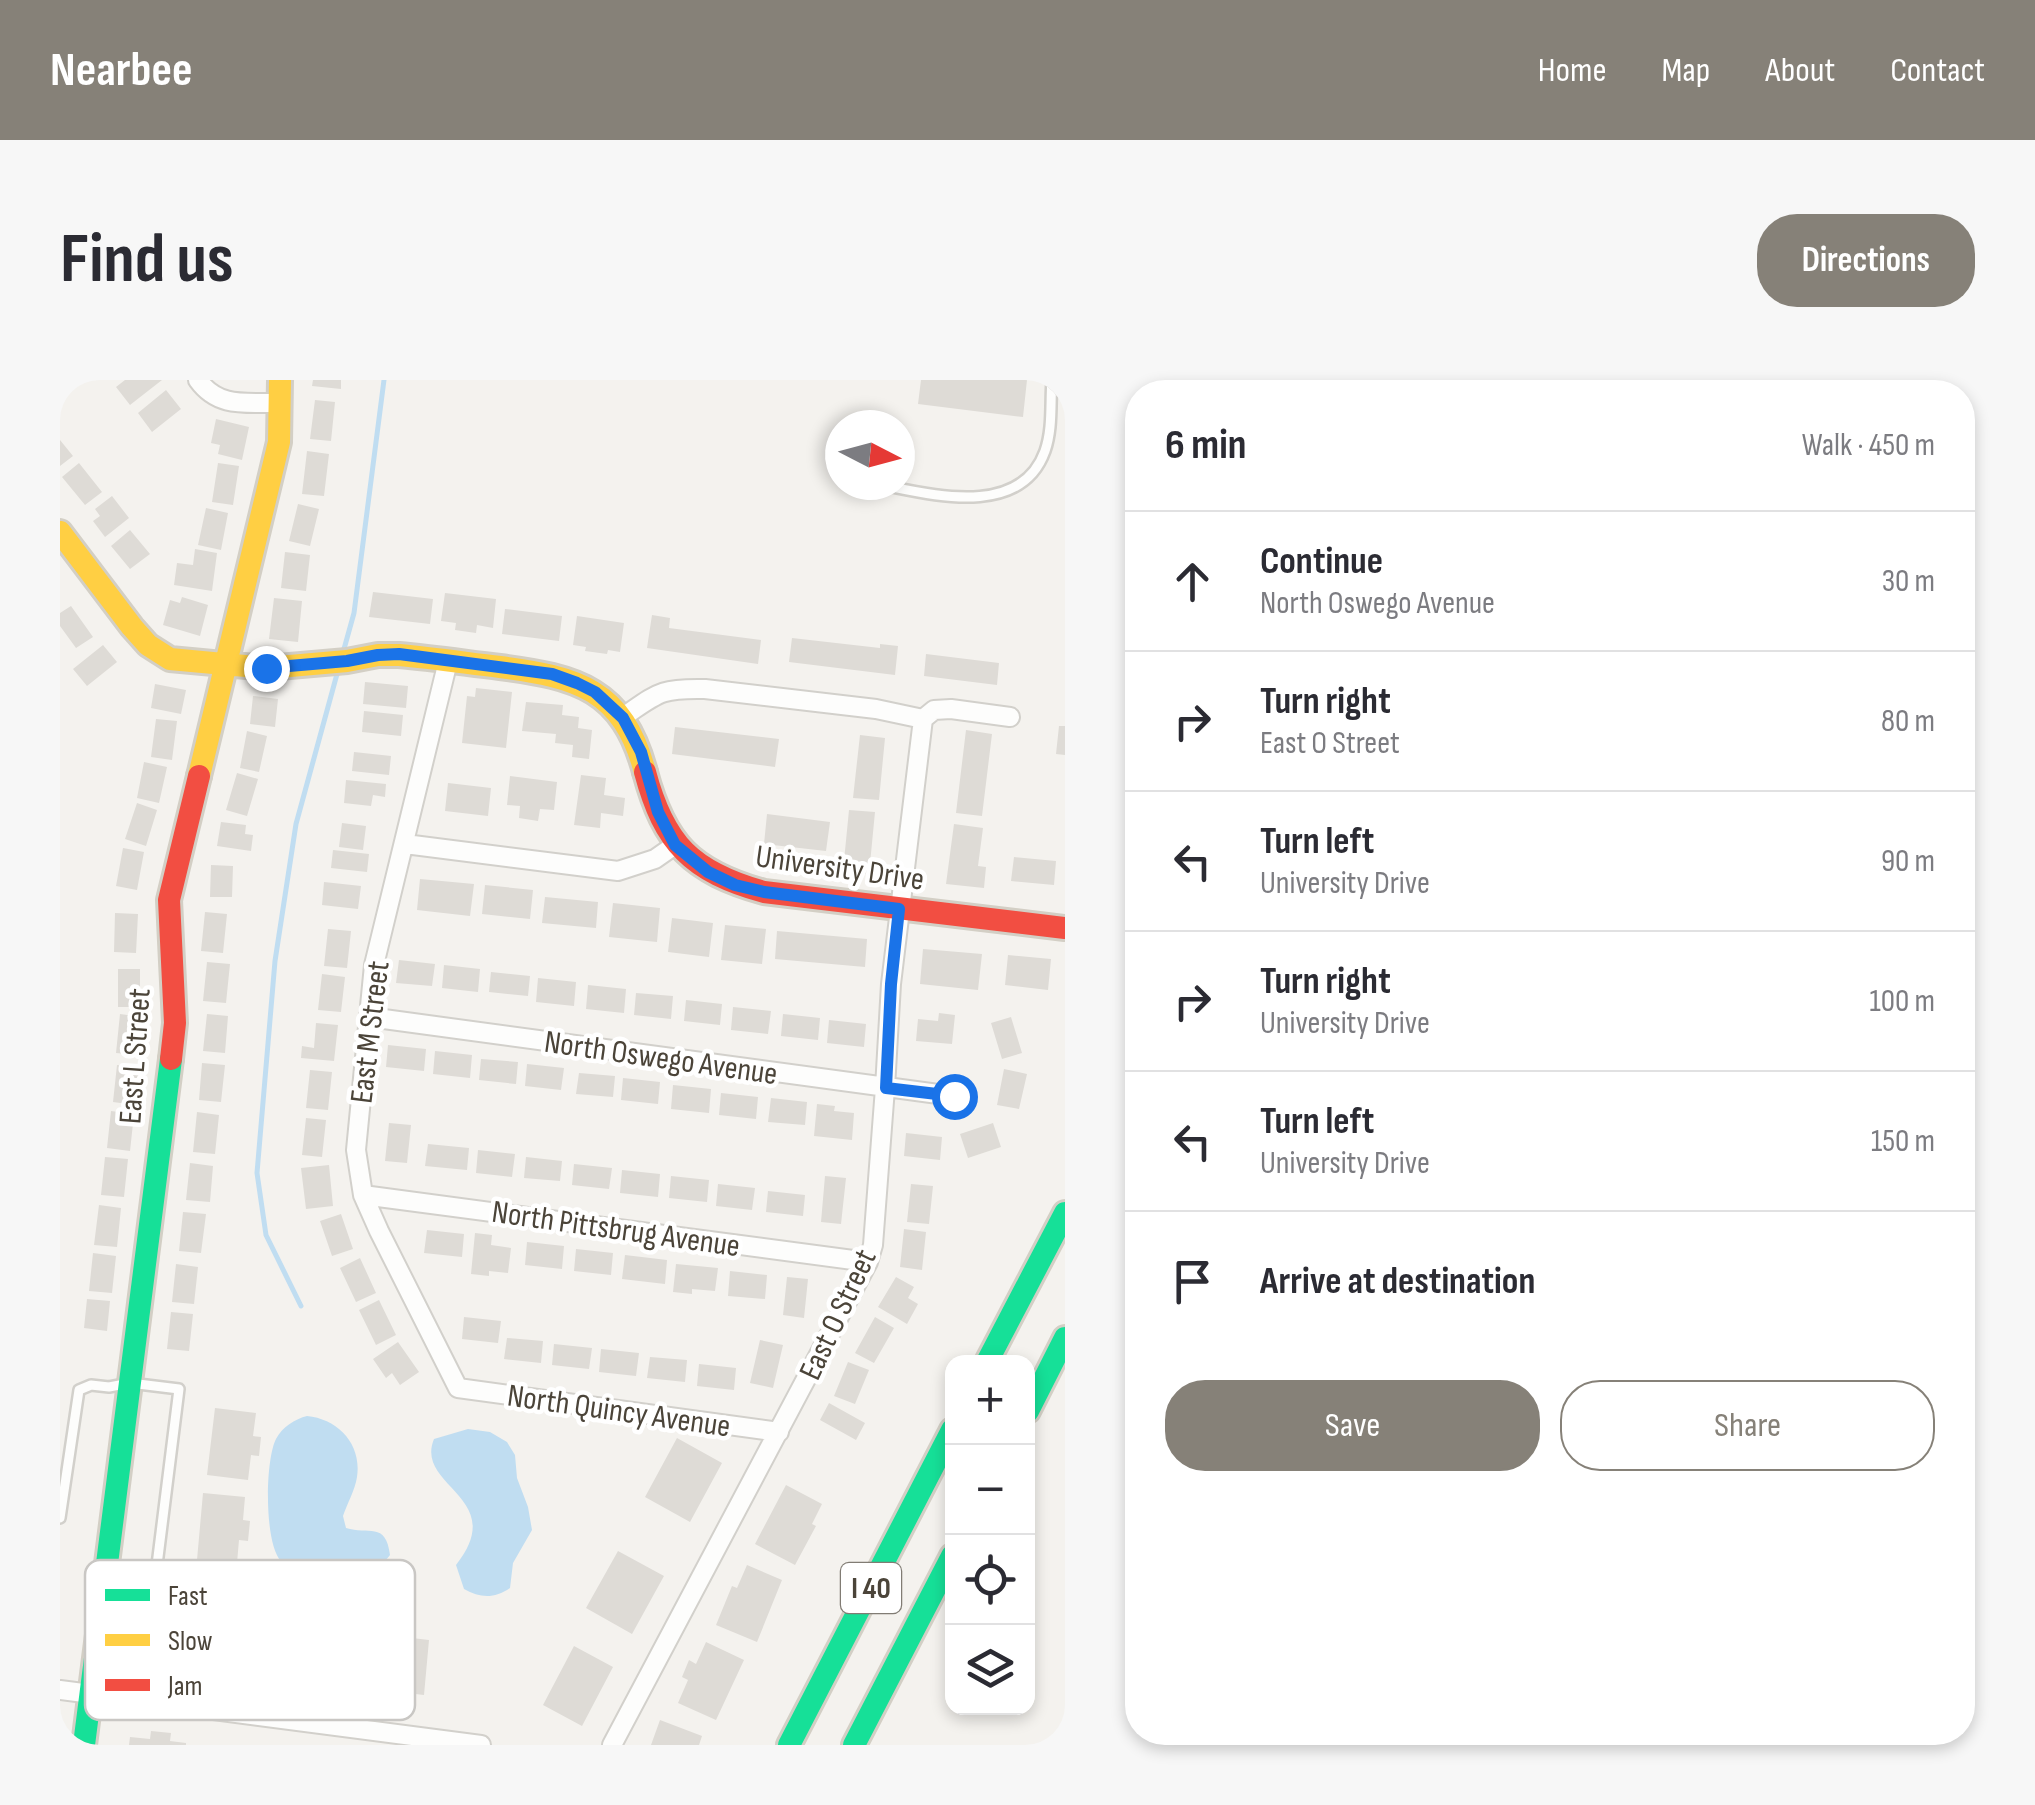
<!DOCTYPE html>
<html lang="en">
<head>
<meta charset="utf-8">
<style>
  body { margin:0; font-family:"Sofia Sans Condensed",sans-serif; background:#f7f7f7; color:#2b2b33 }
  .controls { position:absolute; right:30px; bottom:30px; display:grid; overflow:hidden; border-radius:20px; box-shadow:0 5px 15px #0003 }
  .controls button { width:90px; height:90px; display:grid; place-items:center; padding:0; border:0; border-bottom:2px solid #e1e1e2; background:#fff; color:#2b2b33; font:50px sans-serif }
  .compass { position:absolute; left:765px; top:30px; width:90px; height:90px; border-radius:50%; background:#fff; box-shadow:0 5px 15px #0003; rotate:96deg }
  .stop { position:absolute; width:30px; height:30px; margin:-22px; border:8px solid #1a73e8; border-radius:50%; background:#fff }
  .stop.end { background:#1a73e8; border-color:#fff; box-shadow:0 2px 10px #0008 }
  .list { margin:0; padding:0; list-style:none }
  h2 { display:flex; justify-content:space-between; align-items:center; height:130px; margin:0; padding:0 40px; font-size:42px }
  h2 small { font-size:32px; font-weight:400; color:#7c7c81 }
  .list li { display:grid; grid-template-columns:65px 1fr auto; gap:30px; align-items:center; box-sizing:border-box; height:140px; padding:0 40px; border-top:2px solid #e1e1e2 }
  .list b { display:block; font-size:38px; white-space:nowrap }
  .list p { margin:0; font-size:32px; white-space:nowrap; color:#7c7c81 }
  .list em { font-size:32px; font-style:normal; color:#7c7c81 }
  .actions { display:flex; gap:20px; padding:30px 40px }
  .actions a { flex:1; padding:22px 0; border:2px solid #868178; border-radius:40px; text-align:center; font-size:35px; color:#868178 }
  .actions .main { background:#868178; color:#fff }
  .icon { flex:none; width:55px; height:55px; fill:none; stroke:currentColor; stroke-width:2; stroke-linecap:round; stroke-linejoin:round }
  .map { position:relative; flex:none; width:1005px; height:1365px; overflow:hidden; border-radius:40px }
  header { display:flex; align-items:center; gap:60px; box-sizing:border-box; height:140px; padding:0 50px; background:#868178; color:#fff }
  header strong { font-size:48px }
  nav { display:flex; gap:55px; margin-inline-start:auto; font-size:35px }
  .intro { display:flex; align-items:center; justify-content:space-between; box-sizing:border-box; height:240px; padding:0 60px }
  h1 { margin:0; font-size:70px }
  .button { padding:25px 45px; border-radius:40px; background:#868178; color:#fff; font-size:35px; font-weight:700 }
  main { display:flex; gap:60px; padding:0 60px }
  aside { flex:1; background:#fff; border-radius:40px; box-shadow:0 5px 15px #0003 }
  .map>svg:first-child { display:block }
</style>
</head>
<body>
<header>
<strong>Nearbee</strong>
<nav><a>Home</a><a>Map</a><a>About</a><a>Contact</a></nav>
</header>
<div class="intro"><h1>Find us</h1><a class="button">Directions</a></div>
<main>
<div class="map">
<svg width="1005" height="1365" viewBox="0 0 1005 1365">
  <rect width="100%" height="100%" fill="#f4f2ee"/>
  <!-- water -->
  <path fill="#c0ddf1" d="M247,1036C278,1039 302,1064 297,1097C295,1110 287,1124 283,1136L286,1148C308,1155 326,1141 330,1175C317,1192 303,1195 282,1194C264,1193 235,1195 221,1181C204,1164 205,1080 216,1059C222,1047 235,1039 247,1036Z
    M408,1049L430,1052L447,1062L455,1075L457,1098L468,1127L472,1150L453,1183L450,1208C434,1219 420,1218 404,1209L396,1185C450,1117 354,1107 374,1059Z"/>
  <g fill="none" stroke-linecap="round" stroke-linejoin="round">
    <!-- stream -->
    <path stroke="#c0ddf1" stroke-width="5" d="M284,269L294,233L324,0
      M241,926L206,855L197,793L215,581L236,444L277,294"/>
  </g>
  <!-- building -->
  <path fill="#dedbd6" d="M65,0H102L70,25L56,7Z
    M253,0H281V9L252,6Z
    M861,0H967L963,37L858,24Z
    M106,10L121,29L92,52L78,33Z
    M255,20L275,22L271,61L250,59Z
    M156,39L189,47L182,80L158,74L160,65L151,63Z
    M0,60L13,76L0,86Z
    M247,71L269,74L264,116L242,114Z
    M19,83L42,112L25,125L2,97Z
    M158,83L179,86L173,125L152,122Z
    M52,116L69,138L45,157L33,141L40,136L35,129Z
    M238,124L259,129L250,166L229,161Z
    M146,128L168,133L161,170L138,165Z
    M70,150L90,174L70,189L51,166Z
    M135,169L157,173L152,211L114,205L117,183L133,185Z
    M225,172L250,175L246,211L221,208Z
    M313,212L373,219L370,244L309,237Z
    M385,213L436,219L433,248L417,245L416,253L395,250L396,243L381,241Z
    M122,217L148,225L140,256L103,245L110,220L120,223Z
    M214,218L242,221L238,262L209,259Z
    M11,226L33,257L16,268L0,246V233Z
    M445,229L502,236L499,261L442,254Z
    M592,235L610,238L609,248L701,260L698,284L587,268Z
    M517,236L564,243L560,272L548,270L547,274L525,271L526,267L513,265Z
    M732,258L820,268V264L838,266L835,295L729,282Z
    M43,265L57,282L27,306L13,289Z
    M866,274L939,283L937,305L864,296Z
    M305,302L348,306L346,328L303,324Z
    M95,304L126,310L121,334L91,328Z
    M416,308L452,312L446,368L402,363L407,316L415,317Z
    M193,316L218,319L215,347L190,344Z
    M466,322L503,325L502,335L519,337L518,348L532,350L529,379L512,377L513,365L495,363L496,354L462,351Z
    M304,331L343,335L341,356L302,352Z
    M96,339L117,341L112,380L91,377Z
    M999,346H1005V375L996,374Z
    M615,347L719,359L715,387L612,374Z
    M906,350L932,354L922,436L896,433Z
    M187,351L207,356L199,392L180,388Z
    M800,355L825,358L819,420L793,418Z
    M294,372L331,376L329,395L292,391Z
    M84,382L107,387L99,423L77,418Z
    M177,393L198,399L187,436L166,430Z
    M521,395L546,398L544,415L565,418L563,436L541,433L540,448L514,445Z
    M450,396L497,402L494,430L480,429L478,441L459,438L460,426L447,425Z
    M286,400L326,404L325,417L313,415L311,426L284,423Z
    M388,403L431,408L428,436L385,431Z
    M77,423L97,430L86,466L65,459Z
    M789,430L815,432L809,494L783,491Z
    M707,434L770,442L766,471L704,464Z
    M161,442L186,445L185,454L193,455L191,471L157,466Z
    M282,443L306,446L303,470L279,467Z
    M894,444L923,448L918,486L926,487L924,508L886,504Z
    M63,468L84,472L77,510L56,506Z
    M273,470L309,474L307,492L271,488Z
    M954,477L996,481L994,505L951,501Z
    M151,485L173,486L172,517H150Z
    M360,499L414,504L410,536L357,530Z
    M264,502L301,506L298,529L262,525Z
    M425,505L473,510L470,539L422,534Z
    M485,517L538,522L536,548L482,543Z
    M553,523L600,528L597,562L549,557Z
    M145,532L167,534L163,573L141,571Z
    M55,533L78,534L76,573L54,572Z
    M612,538L653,543L649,577L608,572Z
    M665,545L706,549L702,584L661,580Z
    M268,549L291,551L287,588L264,586Z
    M717,551L807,559L805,587L715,579Z
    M863,569L922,574L918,610L860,604Z
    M948,575L991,579L988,610L945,605Z
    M339,580L375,584L372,606L336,603Z
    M147,582L170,584L166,623L143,621Z
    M384,585L420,589L418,612L382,608Z
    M58,589H80V627H58Z
    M431,592L470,596L468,616L429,612Z
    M262,594L285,597L281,632L258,630Z
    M478,598L516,602L514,626L476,622Z
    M528,605L566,609L564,633L526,629Z
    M576,613L613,616L611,639L574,635Z
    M626,620L662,624L660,645L624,641Z
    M673,627L711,631L708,654L671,650Z
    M879,633L895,635L892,664L856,661L858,639L878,641Z
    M60,634L82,637L78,675L56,673Z
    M147,634L168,636L165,673L143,671Z
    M723,634L760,638L758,660L721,656Z
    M951,637L962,673L942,679L931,643Z
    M769,640L806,644L804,667L767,663Z
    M256,643L278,645L274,681L241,678L242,666L254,668Z
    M328,665L366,669L364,691L326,687Z
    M375,671L412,675L410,698L373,694Z
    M421,679L458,682L456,704L419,700Z
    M142,683L165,685L161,722L139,720Z
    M467,684L504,688L501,710L465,706Z
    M57,685L79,688L75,725L53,722Z
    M944,689L967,694L959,729L937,725Z
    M250,690L272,692L268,730L246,728Z
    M519,693L555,696L553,717L516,714Z
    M563,698L600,702L598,724L561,720Z
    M613,705L651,709L649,733L611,729Z
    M661,713L698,717L696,739L659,735Z
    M711,718L747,722L745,745L708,742Z
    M757,724L775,726L774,731L794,733L792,760L754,756Z
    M51,731L74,734L70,771L47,768Z
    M137,732L159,735L155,774L133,772Z
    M246,738L266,740L262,777L242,775Z
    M329,743L351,745L347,783L325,781Z
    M933,743L941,767L908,778L900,754Z
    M846,753L882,757L880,780L844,776Z
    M368,764L409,768L407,790L365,786Z
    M418,770L455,774L452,797L416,793Z
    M45,777L68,779L64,817L41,815Z
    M466,777L502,781L500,801L464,798Z
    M130,783L153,786L150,822L126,820Z
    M514,784L552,788L549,809L512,805Z
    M269,785L273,826L246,829L241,788Z
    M562,790L600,794L598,817L560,813Z
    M611,796L649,800L647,822L609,818Z
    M765,796L786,798L781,844L761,842Z
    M658,804L695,808L692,830L656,826Z
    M851,804L873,806L869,844L847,842Z
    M708,811L745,815L743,836L706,832Z
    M39,825L61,828L57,867L34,865Z
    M123,832L146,834L141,873L119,871Z
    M281,834L293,869L272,876L260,841Z
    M844,849L866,852L862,890L840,887Z
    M367,850L404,854L402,877L364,873Z
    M415,853L432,855L431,865L451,868L448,893L429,891V896L411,894Z
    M467,862L504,866L502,889L465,885Z
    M516,869L553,873L551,895L514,891Z
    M33,873L56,876L52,913L29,911Z
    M565,875L607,880L605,904L562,899Z
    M300,878L316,913L296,922L280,888Z
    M116,884L138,887L134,924L112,922Z
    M616,884L658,888L655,911L632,909V914L613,912Z
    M670,891L707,895L705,919L668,916Z
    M727,897L748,899L744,938L723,935Z
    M836,897L854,907L848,918L858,924L847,944L818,927Z
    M27,919L50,921L47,951L24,948Z
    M319,920L336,955L316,965L299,930Z
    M111,932L133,934L129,971L107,969Z
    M404,937L441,941L438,963L402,959Z
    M815,937L834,948L814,983L795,973Z
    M447,958L483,961L481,983L444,979Z
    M700,960L723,965L713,1008L690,1003Z
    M338,962L359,992L340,1005L332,993L326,998L313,979Z
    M494,964L532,968L529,989L492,985Z
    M541,969L579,973L576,996L539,992Z
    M590,977L627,980L625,1002L587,998Z
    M788,982L809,990L795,1024L774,1016Z
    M639,984L676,988L674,1010L637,1006Z
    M769,1023L805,1043L796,1060L760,1040Z
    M155,1028L196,1033L193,1056L201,1057L199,1076L191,1075L188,1100L147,1095Z
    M617,1058L662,1083L630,1142L585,1117Z
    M726,1105L762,1124L752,1144L756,1146L735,1185L695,1164Z
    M143,1113L185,1117L183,1140L190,1141L188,1161L179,1160L177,1183L137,1180Z
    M558,1171L604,1196L572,1254L526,1228Z
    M687,1185L722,1200L697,1262L656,1245L672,1206L677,1208Z
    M309,1253L369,1260L364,1315L303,1308Z
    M646,1262L684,1280L656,1340L618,1323L628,1300L622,1297L629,1280L636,1284Z
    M514,1266L553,1287L522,1346L483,1325Z
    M600,1340L642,1356L639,1365H591Z
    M91,1351L111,1353L110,1361L126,1363V1365H69L70,1357L90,1359Z"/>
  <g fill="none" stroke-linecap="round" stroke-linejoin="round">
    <!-- lane casing -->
    <g stroke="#d2d0cb" stroke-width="14">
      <path id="lane" d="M822,105C873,115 961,138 985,71C993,48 990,23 992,0
        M0,1138L19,1010L31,1005L49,1007L70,1003L119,1009L80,1321"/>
    </g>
    <!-- street casing -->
    <g stroke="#d2d0cb" stroke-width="22">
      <path id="street" d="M138,0C159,29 187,22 220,23
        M388,281L314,585L296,770L303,815L319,851L398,1008L719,1052
        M563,337C598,313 600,308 645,309L816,329L863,339L874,330L891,329L950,337
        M345,464L558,491L595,479L615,465
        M309,637L893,716
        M303,815L808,882
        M0,1310L421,1365
        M552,1365L808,882L813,865L825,708L831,604L863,339"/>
    </g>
    <!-- fast casing -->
    <g stroke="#d3cfc5" stroke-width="28">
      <path id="fast" d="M927,982L1005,833
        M968,1031L1005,958
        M24,1365L111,679
        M729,1365L892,1050
        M794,1365L892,1176"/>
    </g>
    <!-- slow casing -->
    <g stroke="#d3cfc5" stroke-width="28">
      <path id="slow" d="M0,152L72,247L88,265L110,279L207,288L287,281L318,275H339C373,278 406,283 440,287C517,297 563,309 585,392
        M139,396L219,62L220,0"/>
    </g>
    <!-- jam casing -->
    <g stroke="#d3cfc5" stroke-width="28">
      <path id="jam" d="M585,392C604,464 632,492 704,512L1005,548
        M111,679L115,643L109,520L139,396"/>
    </g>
    <!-- lane -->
    <use href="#lane" stroke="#fdfdfc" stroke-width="9"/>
    <!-- street -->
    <use href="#street" stroke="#fdfdfc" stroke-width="18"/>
    <!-- fast -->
    <use href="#fast" stroke="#16e098" stroke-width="22"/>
    <!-- slow -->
    <use href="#slow" stroke="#ffcf43" stroke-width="22"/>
    <!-- jam -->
    <use href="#jam" stroke="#f24e42" stroke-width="22"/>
  </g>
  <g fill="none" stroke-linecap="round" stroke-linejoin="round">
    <!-- route -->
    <path stroke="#1a73e8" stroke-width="12" d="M206,288L287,281L318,275L339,274L492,294L517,303L535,312L563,338L581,372L598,432L615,465L648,492L675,505L704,512L839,529L831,604L826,708L894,716"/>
  </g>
  <g text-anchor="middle" stroke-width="9" stroke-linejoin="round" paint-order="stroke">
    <!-- shield labels -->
    <rect fill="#fff" stroke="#817c74" stroke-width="2.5" x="781" y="1183" width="60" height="50" rx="8"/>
    <g font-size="30" font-weight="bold" fill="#4b4439">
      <text x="811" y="1218">I 40</text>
    </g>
    <!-- street labels -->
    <g font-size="32" fill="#4b4439" stroke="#fff">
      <text transform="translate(780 487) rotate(8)" y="11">University Drive</text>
      <text transform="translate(309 652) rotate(-83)" y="11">East M Street</text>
      <text transform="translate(74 676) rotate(-86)" y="11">East L Street</text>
      <text transform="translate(601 677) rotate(8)" y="11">North Oswego Avenue</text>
      <text transform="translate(556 848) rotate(8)" y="11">North Pittsbrug Avenue</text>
      <text transform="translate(777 934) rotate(-65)" y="11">East O Street</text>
      <text transform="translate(559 1030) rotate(8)" y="11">North Quincy Avenue</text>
    </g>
  </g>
  <!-- legend -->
  <rect x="25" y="1180" width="330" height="160" rx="15" fill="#fff" stroke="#c9c7c4" stroke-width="2.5"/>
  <rect x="45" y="1209" width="45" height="12" fill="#16e098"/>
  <rect x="45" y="1254" width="45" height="12" fill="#ffcf43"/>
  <rect x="45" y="1299" width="45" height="12" fill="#f24e42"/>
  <g font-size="28" fill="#4b4439">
    <text x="108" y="1225">Fast</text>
    <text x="108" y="1270">Slow</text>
    <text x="108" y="1315">Jam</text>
  </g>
</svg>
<div class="controls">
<button>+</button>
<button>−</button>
<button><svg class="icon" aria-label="locate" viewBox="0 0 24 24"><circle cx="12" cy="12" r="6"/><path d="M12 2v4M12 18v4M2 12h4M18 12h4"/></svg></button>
<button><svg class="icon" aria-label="layers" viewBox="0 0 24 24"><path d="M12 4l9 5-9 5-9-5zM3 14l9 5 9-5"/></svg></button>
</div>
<svg class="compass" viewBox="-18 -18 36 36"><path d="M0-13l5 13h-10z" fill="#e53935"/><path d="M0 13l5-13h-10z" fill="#7c7c81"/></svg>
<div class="stop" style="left:894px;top:716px"></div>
<div class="stop end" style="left:206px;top:288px"></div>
</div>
<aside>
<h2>6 min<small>Walk · 450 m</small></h2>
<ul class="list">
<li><svg class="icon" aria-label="ahead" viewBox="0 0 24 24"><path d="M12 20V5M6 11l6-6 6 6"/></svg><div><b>Continue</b><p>North Oswego Avenue</p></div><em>30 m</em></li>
<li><svg class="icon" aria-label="right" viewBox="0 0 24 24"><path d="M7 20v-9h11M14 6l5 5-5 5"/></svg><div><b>Turn right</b><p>East O Street</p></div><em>80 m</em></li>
<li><svg class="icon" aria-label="left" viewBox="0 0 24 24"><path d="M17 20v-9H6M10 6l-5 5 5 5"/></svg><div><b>Turn left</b><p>University Drive</p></div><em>90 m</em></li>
<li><svg class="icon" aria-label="right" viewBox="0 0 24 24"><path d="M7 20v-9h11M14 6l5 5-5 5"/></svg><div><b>Turn right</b><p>University Drive</p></div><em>100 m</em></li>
<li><svg class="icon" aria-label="left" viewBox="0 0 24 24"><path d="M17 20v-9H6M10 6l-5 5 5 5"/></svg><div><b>Turn left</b><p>University Drive</p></div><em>150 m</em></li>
<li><svg class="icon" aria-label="arrive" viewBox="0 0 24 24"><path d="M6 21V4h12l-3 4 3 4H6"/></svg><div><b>Arrive at destination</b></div></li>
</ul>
<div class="actions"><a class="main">Save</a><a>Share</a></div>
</aside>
</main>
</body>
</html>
